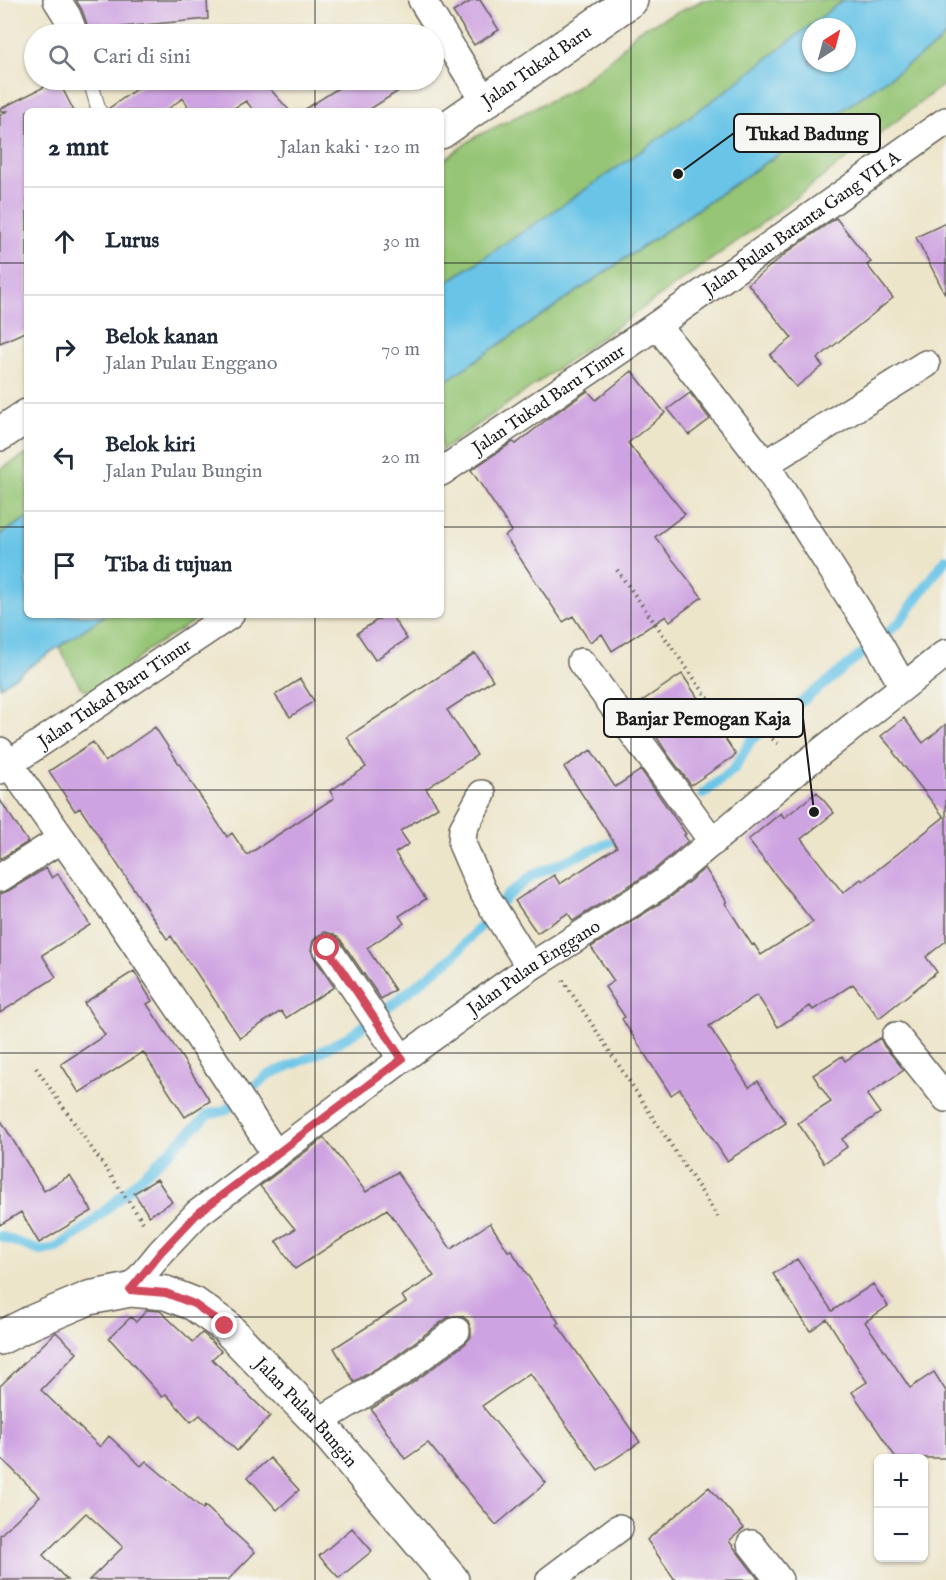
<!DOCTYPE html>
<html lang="id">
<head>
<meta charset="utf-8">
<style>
  body { margin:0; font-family:"IM FELL English",serif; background:#f6f6f7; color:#1f2937 }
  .controls { position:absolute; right:18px; bottom:18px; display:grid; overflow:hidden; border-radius:9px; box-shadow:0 2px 4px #0004 }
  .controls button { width:54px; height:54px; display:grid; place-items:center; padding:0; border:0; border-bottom:2px solid #e0e1e3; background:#fff; color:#1f2937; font:30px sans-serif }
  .compass { position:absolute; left:802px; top:18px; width:54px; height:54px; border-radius:50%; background:#fff; box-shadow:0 2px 4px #0004; rotate:36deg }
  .stop { position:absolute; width:18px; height:18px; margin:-14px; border:4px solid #d1495b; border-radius:50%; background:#fff }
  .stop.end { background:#d1495b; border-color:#fff; box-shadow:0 2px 6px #0008 }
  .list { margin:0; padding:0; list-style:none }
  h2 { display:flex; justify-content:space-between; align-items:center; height:78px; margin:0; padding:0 24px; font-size:26px }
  h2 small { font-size:20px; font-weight:400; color:#747a83 }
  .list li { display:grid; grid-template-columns:39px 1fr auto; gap:18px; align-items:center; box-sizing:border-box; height:108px; padding:0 24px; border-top:2px solid #e0e1e3 }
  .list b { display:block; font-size:22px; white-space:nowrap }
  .list p { margin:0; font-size:20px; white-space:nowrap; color:#747a83 }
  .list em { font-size:20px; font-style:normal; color:#747a83 }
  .icon { flex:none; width:33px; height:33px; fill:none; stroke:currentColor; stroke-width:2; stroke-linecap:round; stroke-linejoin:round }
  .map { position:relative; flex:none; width:946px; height:1580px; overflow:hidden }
  .search { position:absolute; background:#fff; box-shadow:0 2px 4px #0004; left:24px; top:24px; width:420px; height:66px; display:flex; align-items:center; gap:15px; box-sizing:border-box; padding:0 21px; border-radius:33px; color:#747a83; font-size:22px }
  .panel { position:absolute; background:#fff; box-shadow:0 2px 4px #0004; left:24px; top:108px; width:420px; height:510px; border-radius:9px }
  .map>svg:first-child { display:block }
</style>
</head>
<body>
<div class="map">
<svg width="946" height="1580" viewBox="0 0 946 1580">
  <rect width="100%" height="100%" fill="#f6f6f2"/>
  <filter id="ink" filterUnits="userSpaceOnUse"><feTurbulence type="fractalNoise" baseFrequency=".0167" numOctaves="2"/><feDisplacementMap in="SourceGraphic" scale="12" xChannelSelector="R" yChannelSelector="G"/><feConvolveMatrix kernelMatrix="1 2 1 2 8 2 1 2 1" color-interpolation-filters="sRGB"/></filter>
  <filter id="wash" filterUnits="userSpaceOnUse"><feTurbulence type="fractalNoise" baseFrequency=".008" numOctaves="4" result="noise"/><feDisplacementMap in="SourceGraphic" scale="24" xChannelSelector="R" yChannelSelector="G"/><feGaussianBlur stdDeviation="1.35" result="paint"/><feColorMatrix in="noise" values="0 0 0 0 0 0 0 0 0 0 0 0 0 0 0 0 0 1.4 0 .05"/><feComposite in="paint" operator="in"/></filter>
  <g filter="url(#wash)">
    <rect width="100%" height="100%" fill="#ede5ca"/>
    <!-- green -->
    <path fill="#95c574" stroke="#587048" stroke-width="1.5" d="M702,0H844C799,32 758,68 713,100C624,164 533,226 441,286V162L475,137L573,89L619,52L638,30L694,5Z
      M946,35V83L757,227L441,451V384L794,144L936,45Z
      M27,454V518L0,535V469Z
      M105,615H204L147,650L99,694L81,688L59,647Z"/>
    <!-- water -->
    <path fill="#69c4e7" stroke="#427082" stroke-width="1.5" fill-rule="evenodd" d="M844,0H946V35L936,45L793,144L441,384V286C533,226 624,164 713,100C758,68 799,32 844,0ZM811,27H847V63H811Z
      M27,518V615H105L0,687V535Z"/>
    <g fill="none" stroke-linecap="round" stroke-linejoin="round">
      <!-- stream -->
      <path stroke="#69c4e7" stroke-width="10" d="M703,794L734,769L751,740L831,679L899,623L946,559
        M0,1236L40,1251L56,1248L83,1230L117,1200L209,1114L224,1111L230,1107L268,1075L315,1055L353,1034L453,957L506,897L533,875L624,836"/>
    </g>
    <g id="blocks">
      <!-- building -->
      <path fill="#cea3e1" d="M76,0H207L208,19L89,30L82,10Z
        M473,0H480L499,30L474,45L453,12Z
        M58,80L74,111H27V331L0,343V115L7,111H0V109Z
        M149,80H285L269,88L290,111H254L246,101L229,111H191L183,98L165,111H108V109Z
        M351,80H416L367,111H302Z
        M836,218L871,262L867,265L893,298L817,359L823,366L796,387L770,355L792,338L748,284L789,251Z
        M946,223V296L916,237Z
        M632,371L665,413L628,443L685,514L655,537L702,597L670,621L666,616L612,651L602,634L590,642L573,616L563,622L505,536L512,531L471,470L513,442L516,444L550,417L588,391L596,400Z
        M690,393L710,419L689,435L668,409Z
        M385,615H391L407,639L375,660L357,633Z
        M475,653L493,680L447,710L477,755L426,789L438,807L400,831L409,844L395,853L426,899L399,916L404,923L367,948L395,990L381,999L340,939L333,934L325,932L319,935L313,941L311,950L314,957L334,987L286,1018L281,1011L240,1038L190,963H189L171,936L167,939L80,808L75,811L49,771L93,742L105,762L155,727L227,837L232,833L247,855L334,798L330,791L366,767L347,737Z
        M682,674L736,755L691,785L667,753L636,705Z
        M300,679L314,701L290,717L275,695Z
        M904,718L923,743L946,724V941L926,957L937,972L879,1018L853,984L813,1010L810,1006L778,1027L757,995L709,1026L749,1087L758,1081L786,1123L727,1161L680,1089L671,1095L622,1019L625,1017L605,987L614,981L591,947L672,896L705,868L727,902L725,903L752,945L754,944L761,955L813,922L748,840L781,813L784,818L817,792L834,813L801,839L843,893L861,879L863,881L944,817L893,752L894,751L881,736Z
        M591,750L615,787L641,770L686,834L684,835L688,841L654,870L573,921L568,913L537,933L515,901L554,875L560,884L617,847L564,767Z
        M0,800L28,842L0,859Z
        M46,868L52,878L58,874L90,925L42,955L56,977L0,1013V894L8,891Z
        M134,971L152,1001L147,1004L210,1101L185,1117L143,1052L79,1093L61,1064L105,1035L84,1003Z
        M880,1038L884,1046L904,1070L867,1095L880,1113L842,1139L847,1147L824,1163L798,1123L831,1102L813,1075L842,1056L845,1061Z
        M0,1119L44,1191L70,1175L92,1211L39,1243L21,1212L0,1225Z
        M324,1138L366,1192L397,1172L451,1249L490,1223L508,1251L511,1250L559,1323L557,1324L640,1442L598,1470L530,1373L482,1406L546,1483L496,1525L428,1443L405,1459L371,1409L410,1385L465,1344L471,1337V1329L468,1321L462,1316H454L447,1318L392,1359L354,1382L334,1348L406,1302L402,1296L434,1276L387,1209L295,1269L276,1241L295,1229L260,1186Z
        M157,1179L172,1202L149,1216L134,1193Z
        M797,1259L832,1311L873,1284L888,1306L865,1322L910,1388L934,1372L946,1391V1458H896L852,1392L867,1382L827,1319L810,1331L773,1274Z
        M147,1310L160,1311L193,1342L202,1333L205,1335L221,1351L212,1359L270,1416L237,1451L200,1415L191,1422L166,1394L162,1397L109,1338L131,1317L136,1322Z
        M56,1332L77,1353L41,1390L100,1447L109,1436L141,1466L146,1461L203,1509L205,1506L255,1552L228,1580H89L123,1547L86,1513L43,1555L67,1580H0V1535L40,1497L0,1457V1386Z
        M270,1458L299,1490L277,1510L248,1477Z
        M709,1487L744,1528L729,1541L759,1580H675L647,1540Z
        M352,1528L372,1551L339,1578L319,1556Z"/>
    </g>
  </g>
  <g filter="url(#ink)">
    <use href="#blocks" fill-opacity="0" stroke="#656259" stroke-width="1.5"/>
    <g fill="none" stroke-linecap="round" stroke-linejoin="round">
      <!-- lane casing -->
      <g stroke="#656259" stroke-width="16">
        <path id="lane" d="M90,80L99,111"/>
      </g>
      <!-- street casing -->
      <g stroke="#656259" stroke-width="30">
        <g id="street">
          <path d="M57,0L67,16L74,34"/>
          <path d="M422,0L485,102"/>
          <path d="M657,325L765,464L872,632L903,686"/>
          <path d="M765,464L926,364"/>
          <path id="s1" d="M441,472L657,325L946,121"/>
          <path d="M581,662L713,842"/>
          <path d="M0,751L122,924L223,1073L276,1155"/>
          <path id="s2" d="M0,770L230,615"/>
          <path d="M482,794L463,829L462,844L482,890L530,967"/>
          <path d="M0,878L61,839"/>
          <path d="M327,948L402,1059"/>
          <path d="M896,1036L946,1098"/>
          <path id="s3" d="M130,1290L161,1252L197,1214L402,1059L530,967L663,883L799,769L946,653"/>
          <path d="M318,1422L401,1372L456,1331"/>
          <path d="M751,1544L779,1580"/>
          <path d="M550,1580L619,1528"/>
        </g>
      </g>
      <!-- secondary casing -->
      <g stroke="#656259" stroke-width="36">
        <g id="secondary">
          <path id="s4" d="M441,132L631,0"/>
          <path d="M0,434L27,416"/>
          <path id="s5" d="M0,1338L32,1322L89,1298L130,1290L166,1293L194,1304L225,1326L318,1422L452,1580"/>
        </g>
      </g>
      <!-- path -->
      <path stroke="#656259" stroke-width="4" stroke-dasharray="1.5 4.5" stroke-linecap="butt" d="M617,570L710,701L751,721L781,746
        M563,980L718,1217
        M36,1068L145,1225"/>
      <!-- lane -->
      <use href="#lane" stroke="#fff" stroke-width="14"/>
      <!-- street -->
      <use href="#street" stroke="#fff" stroke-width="27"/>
      <!-- secondary -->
      <use href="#secondary" stroke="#fff" stroke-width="33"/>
    </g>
  </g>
  <g fill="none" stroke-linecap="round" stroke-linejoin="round" filter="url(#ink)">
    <!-- route -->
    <path stroke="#d1495b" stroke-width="8" d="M225,1326L194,1304L166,1293L130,1290L161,1252L197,1214L402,1059L327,948"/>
  </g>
  <!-- grid -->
  <path fill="none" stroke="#1c1c1c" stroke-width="1.5" stroke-opacity="0.55" d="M315,0V34M631,0V1580M315,80V111M0,263H27M441,263H946M0,527H27M441,527H946M315,615V1580M0,790H946M0,1053H946M0,1317H946"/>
  <g text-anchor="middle" stroke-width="4.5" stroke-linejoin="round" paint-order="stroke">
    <!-- street labels -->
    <g font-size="18" fill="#1c1c1c" stroke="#f6f6f2">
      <text dy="6" stroke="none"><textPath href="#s4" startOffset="116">Jalan Tukad Baru</textPath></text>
      <text dy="6" stroke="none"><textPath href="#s1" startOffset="438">Jalan Pulau Batanta Gang VII A</textPath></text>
      <text dy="6" stroke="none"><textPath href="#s1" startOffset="130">Jalan Tukad Baru Timur</textPath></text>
      <text dy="6" stroke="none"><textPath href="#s2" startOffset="138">Jalan Tukad Baru Timur</textPath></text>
      <text dy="6" stroke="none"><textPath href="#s3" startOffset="519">Jalan Pulau Enggano</textPath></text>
      <text dy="6" stroke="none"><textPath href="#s5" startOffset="362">Jalan Pulau Bungin</textPath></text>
    </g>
  </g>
  <!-- callouts -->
  <path fill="none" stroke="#1c1c1c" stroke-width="2" d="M678 174L734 133M814 812L803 718"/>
  <g fill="#1c1c1c" stroke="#f6f6f2" stroke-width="2">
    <circle cx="678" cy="174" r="6"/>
    <circle cx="814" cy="812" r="6"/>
  </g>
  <g fill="#f6f6f2" stroke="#1c1c1c" stroke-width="2">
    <rect x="734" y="114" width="146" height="38" rx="6"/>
    <rect x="604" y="699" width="199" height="38" rx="6"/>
  </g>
  <g font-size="20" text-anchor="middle" font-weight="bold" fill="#1c1c1c">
    <text x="807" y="140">Tukad Badung</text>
    <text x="703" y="725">Banjar Pemogan Kaja</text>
  </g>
</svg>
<div class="controls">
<button>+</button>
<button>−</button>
</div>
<svg class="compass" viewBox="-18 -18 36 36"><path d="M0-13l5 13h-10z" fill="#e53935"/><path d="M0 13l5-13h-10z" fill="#747a83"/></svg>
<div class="stop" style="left:327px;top:948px"></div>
<div class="stop end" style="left:225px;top:1326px"></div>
<div class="search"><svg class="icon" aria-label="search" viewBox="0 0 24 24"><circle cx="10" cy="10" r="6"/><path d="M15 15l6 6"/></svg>Cari di sini</div>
<section class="panel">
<h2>2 mnt<small>Jalan kaki · 120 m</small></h2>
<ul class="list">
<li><svg class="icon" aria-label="ahead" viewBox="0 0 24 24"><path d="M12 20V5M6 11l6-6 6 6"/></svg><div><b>Lurus</b></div><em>30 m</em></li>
<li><svg class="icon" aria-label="right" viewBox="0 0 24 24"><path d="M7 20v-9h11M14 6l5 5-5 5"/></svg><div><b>Belok kanan</b><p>Jalan Pulau Enggano</p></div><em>70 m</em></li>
<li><svg class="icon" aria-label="left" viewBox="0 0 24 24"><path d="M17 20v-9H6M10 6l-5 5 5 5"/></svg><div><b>Belok kiri</b><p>Jalan Pulau Bungin</p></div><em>20 m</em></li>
<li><svg class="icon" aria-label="arrive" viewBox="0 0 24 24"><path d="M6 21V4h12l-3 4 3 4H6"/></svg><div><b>Tiba di tujuan</b></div></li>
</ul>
</section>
</div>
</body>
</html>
